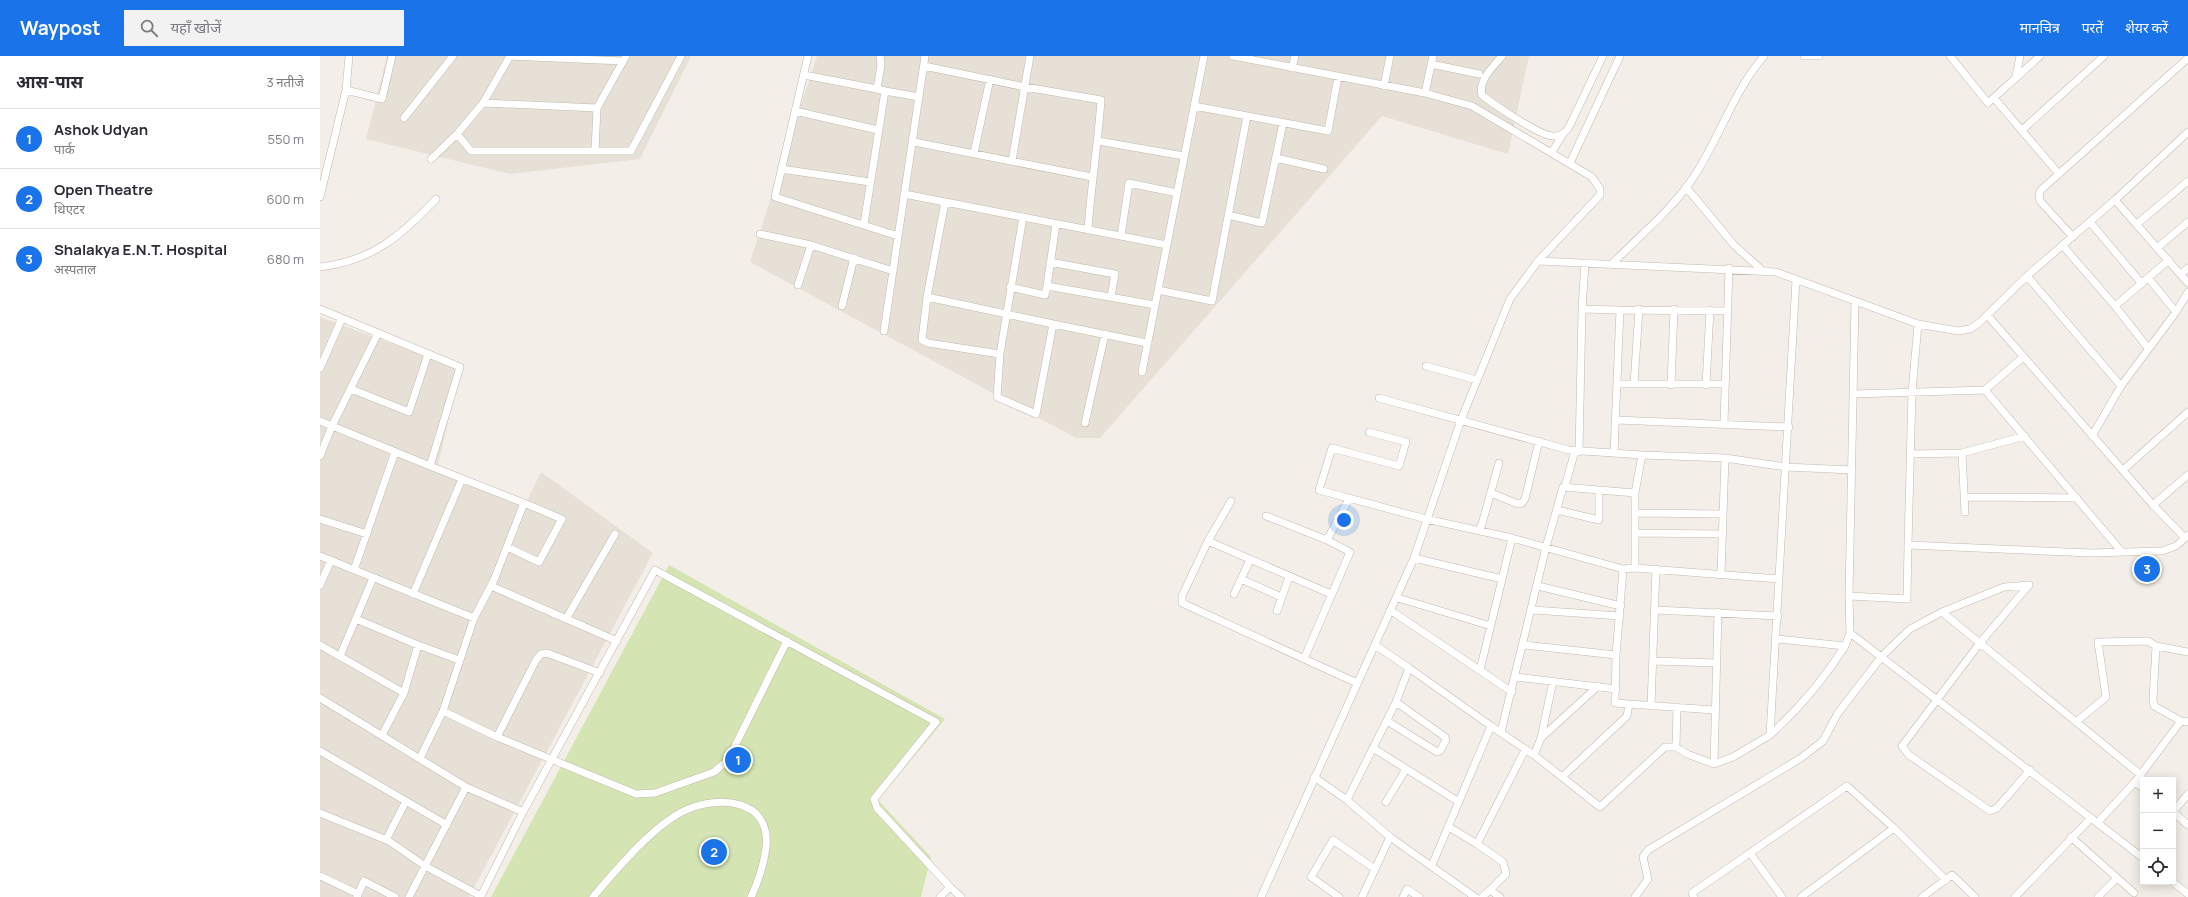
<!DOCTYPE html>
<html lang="hi">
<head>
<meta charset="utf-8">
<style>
  body { margin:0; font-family:Manrope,"Noto Sans Devanagari",sans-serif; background:#f2f2f3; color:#2b2b33 }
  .controls { position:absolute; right:12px; bottom:12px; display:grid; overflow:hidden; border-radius:0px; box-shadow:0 2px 10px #0003 }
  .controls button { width:36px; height:36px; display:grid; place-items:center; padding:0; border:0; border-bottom:1px solid #e1e1e2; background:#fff; color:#2b2b33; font:20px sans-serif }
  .you { position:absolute; left:1024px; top:464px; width:14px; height:14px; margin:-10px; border:3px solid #fff; border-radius:50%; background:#1a73e8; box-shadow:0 0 0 6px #1a73e833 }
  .badge { display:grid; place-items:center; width:26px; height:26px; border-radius:50%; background:#1a73e8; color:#fff; font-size:13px; font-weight:700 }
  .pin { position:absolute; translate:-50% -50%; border:2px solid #fff; box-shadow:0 1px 4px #0006 }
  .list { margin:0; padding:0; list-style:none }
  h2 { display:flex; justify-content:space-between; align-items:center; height:52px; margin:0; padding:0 16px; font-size:17px }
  h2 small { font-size:13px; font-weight:400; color:#7c7c81 }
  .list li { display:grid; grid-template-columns:26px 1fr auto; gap:12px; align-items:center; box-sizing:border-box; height:60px; padding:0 16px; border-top:1px solid #e1e1e2 }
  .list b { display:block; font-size:15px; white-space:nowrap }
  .list p { margin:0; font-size:13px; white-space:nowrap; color:#7c7c81 }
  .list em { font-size:13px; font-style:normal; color:#7c7c81 }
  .icon { flex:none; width:22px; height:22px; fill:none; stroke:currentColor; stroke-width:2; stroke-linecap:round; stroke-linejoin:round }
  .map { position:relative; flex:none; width:1868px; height:841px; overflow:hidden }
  header { display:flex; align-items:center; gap:24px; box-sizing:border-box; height:56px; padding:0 20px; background:#1a73e8; color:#fff }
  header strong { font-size:19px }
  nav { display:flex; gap:22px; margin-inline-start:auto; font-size:14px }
  .search { width:280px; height:36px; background:#f2f2f3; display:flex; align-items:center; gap:10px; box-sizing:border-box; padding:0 14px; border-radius:0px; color:#7c7c81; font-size:15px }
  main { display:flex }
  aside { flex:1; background:#fff }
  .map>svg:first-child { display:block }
</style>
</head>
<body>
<header>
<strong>Waypost</strong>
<div class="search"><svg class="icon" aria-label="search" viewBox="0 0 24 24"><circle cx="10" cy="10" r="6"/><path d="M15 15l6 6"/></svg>यहाँ खोजें</div>
<nav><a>मानचित्र</a><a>परतें</a><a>शेयर करें</a></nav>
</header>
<main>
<aside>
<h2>आस-पास<small>3 नतीजे</small></h2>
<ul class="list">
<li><span class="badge">1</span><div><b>Ashok Udyan</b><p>पार्क</p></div><em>550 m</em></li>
<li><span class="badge">2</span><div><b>Open Theatre</b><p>थिएटर</p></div><em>600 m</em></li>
<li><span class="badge">3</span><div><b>Shalakya E.N.T. Hospital</b><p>अस्पताल</p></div><em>680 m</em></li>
</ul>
</aside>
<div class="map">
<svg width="1868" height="841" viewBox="0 0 1868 841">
  <rect width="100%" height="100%" fill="#f3efe8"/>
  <!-- residential -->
  <path fill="#e7e0d7" d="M67,0H371L320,103L190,118L46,83Z
    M497,0H1209L1188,98L1062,60L780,382H756L430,206Z
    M0,261L140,313L118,409L207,445L221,416L333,497L149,841H0Z"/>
  <!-- green -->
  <path fill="#d4e5b3" d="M349,509L625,663L558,744L611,801L601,841H171Z"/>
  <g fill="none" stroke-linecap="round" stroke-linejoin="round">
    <!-- minor casing -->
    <g stroke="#c1b8ae" stroke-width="8">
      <path id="minor" d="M189,0L303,5
        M488,0L455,141L578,180
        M913,0L1105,37L1152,50L1272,121L1280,133V139L1218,205
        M1182,0C1173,11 1158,24 1162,39C1173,48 1220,80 1233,80C1241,81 1247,75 1250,69L1283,0
        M1484,0H1499
        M1630,0L1668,47L1720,0
        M1111,8L1159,18
        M604,10L705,31L781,44C778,87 771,130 768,174
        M972,12L975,0
        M484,19L557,33L561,9L560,0
        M1696,20L1700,0
        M1064,30L1070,0
        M26,34L62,43L72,0
        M565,35L599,41
        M1105,37L1113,0
        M1674,42L1739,118
        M163,47L277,52
        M874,50L1008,75L1018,21
        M475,55L558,74
        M84,62L133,0
        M1702,74L1784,0
        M137,78L151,95H311L361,0
        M778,85L864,100
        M594,86L772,121
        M275,95L277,52L306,0
        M1232,96L1243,78
        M654,97L670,23
        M956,102L1004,113
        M111,103L137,78L163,47L190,0
        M692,105L710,0
        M1250,107L1300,0
        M461,113L550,126
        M1366,131L1414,189L1443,215
        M584,138L847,189
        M0,141L26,34L29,0
        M1795,144L1868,76
        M625,146L607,241L602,284L608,287L680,298
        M908,159L942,167L963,67
        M703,161L680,298L677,341L716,358L733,268L827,287
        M1770,166L1822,228
        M544,168L565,35L557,33
        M736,168L727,230L835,249
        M1817,168L1868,125
        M440,178L491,189L573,215
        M801,180L809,127L857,137
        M1753,181L1720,145L1719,138L1721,134L1868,2
        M1743,190L1795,250L1828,292
        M1837,192L1868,166
        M730,206L795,218L791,241
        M1292,208C1319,180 1354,152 1375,119C1400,80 1414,35 1444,0
        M0,211C52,205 81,180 116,143
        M1861,218L1868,212
        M1707,220L1801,330
        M1829,223L1856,256
        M478,229L491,189
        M690,231L725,239L727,230
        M838,234L892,245L927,60
        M607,241L733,268
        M522,250L534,202
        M1795,250L1849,204
        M0,253L140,311L110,410L204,447L174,524L154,562L0,500
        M1262,253L1300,254
        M1668,260L1833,449L1865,482L1868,479
        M564,275L605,0
        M1703,301L1665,334L1801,495
        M1106,310L1157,324
        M0,312L22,262
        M822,316L884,0
        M1297,328H1405
        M1314,328L1319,253
        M1351,329L1354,253
        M1386,329L1390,254
        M31,333L89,356L108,298
        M1534,338L1665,334
        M1059,342L1249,394L1322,399
        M1296,364L1469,371
        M0,365L110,410
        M765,367L785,278
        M1404,368L1409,212
        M1049,376L1086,386L1079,410L1012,392L999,434L1106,463L1192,482L1303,513L1296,599L1295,647L1394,654
        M1772,380L1801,330L1856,256L1868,236
        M1259,396L1262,253L1265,207
        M1294,397L1300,254L1408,255
        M1642,397L1645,456
        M1591,398L1642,397L1705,380
        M0,400L12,370L58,277
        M1803,414L1868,356
        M1245,430L1255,395
        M1171,437L1198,448L1202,447L1205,443L1219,385
        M1644,441L1757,442
        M1833,449L1868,419
        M1237,454L1279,464V434
        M1316,457L1403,458
        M946,460L1007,484L1030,496L984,603
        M0,463L47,478
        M1160,475L1179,407
        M1316,477L1403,478
        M1007,484L1029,443
        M888,485L911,445
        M1588,489L1592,336L1598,268
        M187,491L219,506L242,463L204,447
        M1094,502L1182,523
        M1315,512V437L1322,399L1405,402L1466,411L1532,414
        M1303,513L1315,512L1459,523
        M34,514L75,396
        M1401,518L1405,402
        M921,523L961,541
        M0,529L11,504
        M1709,529L1660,587L1582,690L1589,699L1670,755L1677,752L1710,714
        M171,530L297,585
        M1218,530L1301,550
        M93,538L142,423
        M914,538L930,504
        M1011,538L888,485L862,540V547L1037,627
        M1529,540L1535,245
        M1078,542L1171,570
        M1070,554L1192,636
        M1213,554L1300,560
        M1336,554L1458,560
        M957,555L969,521
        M1622,556L1684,531L1709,529
        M36,563L98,589
        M246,563L295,478
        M1457,583L1525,590L1530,577
        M0,589L84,637L62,679
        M1204,589L1296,599
        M1836,590L1833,644L1834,650L1861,665
        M20,600L53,522
        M1334,605L1396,607
        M1089,612L1171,670L1112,809
        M1160,614L1192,482
        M1196,621L1296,633
        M84,637L98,589L139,604
        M0,642L146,731
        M1331,650L1336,513
        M123,655L177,681L316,738L335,737L394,716L408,704L467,585
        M1067,665L1117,696L1120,695L1126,684L1125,681L1076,646
        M1756,666L1786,641L1778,586L1828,585L1836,590L1868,596
        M1171,670L1214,699L1280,751L1345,691H1356L1367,698L1394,708L1413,701L1450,679L1476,224
        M1181,676L1226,491L1243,431L1315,437
        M1450,679C1480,652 1504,623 1525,590
        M177,681L216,604L221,598L227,597L280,617
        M1221,682L1278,630
        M1356,691L1357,651
        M1053,692L1139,746
        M0,695L127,769
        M1214,699L1221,682L1233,625
        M100,702L123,655L154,562
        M1394,708L1398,556
        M994,721L1027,744L1070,781L1042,841
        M1242,721L1307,660L1309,648
        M1815,726L1861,665L1868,666
        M1027,744L1076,646L1089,612L1055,589
        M1066,746L1086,713
        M1853,756L1868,738
        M1853,756L1868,769
        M0,757L69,785L105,810L161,840L203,756
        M1778,766L1815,726L1823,732
        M1129,771L1157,788L1205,694
        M1070,781L1155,841
        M1751,781L1814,837
        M66,784L86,745
        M1157,788L1183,806L1186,818L1170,834
        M1430,797L1462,841
        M1823,802L1530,577L1529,540L1587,543L1588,489L1771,497L1842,495L1856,490L1865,482
        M0,820L38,838
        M1853,826L1868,838
        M630,831L641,841
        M37,841L44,825L75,841
        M89,841L146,731L203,756L335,514L616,666L554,743L557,752L630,831L620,841
        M273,841C296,814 333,769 366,754C399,739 451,743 446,791C444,808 438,826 431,841
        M941,841L1094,502L1141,364L1190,243L1218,205L1456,216L1598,268L1638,275L1650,273L1659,267L1707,220L1795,144L1868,227
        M1019,841L991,821L1013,784L1055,813
        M1083,841L1087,833L1099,841
        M1162,841L1170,834L1180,841
        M1315,841L1328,823L1323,801L1328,794L1481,702L1503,685L1518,657L1562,600L1590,573L1622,556L1821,719
        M1374,841L1372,837L1527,730L1574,772
        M1481,841L1574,772L1626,824
        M1602,841L1632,819L1655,841
        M1695,841L1771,762
        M1778,841L1797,822"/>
    </g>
    <!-- minor -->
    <use href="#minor" stroke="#fff" stroke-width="7"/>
  </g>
</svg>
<div class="controls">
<button>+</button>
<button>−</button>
<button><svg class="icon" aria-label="locate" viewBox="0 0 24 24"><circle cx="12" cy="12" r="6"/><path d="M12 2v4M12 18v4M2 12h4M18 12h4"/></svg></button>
</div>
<div class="you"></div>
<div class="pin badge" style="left:418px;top:704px">1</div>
<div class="pin badge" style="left:394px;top:796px">2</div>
<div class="pin badge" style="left:1827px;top:513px">3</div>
</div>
</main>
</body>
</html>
